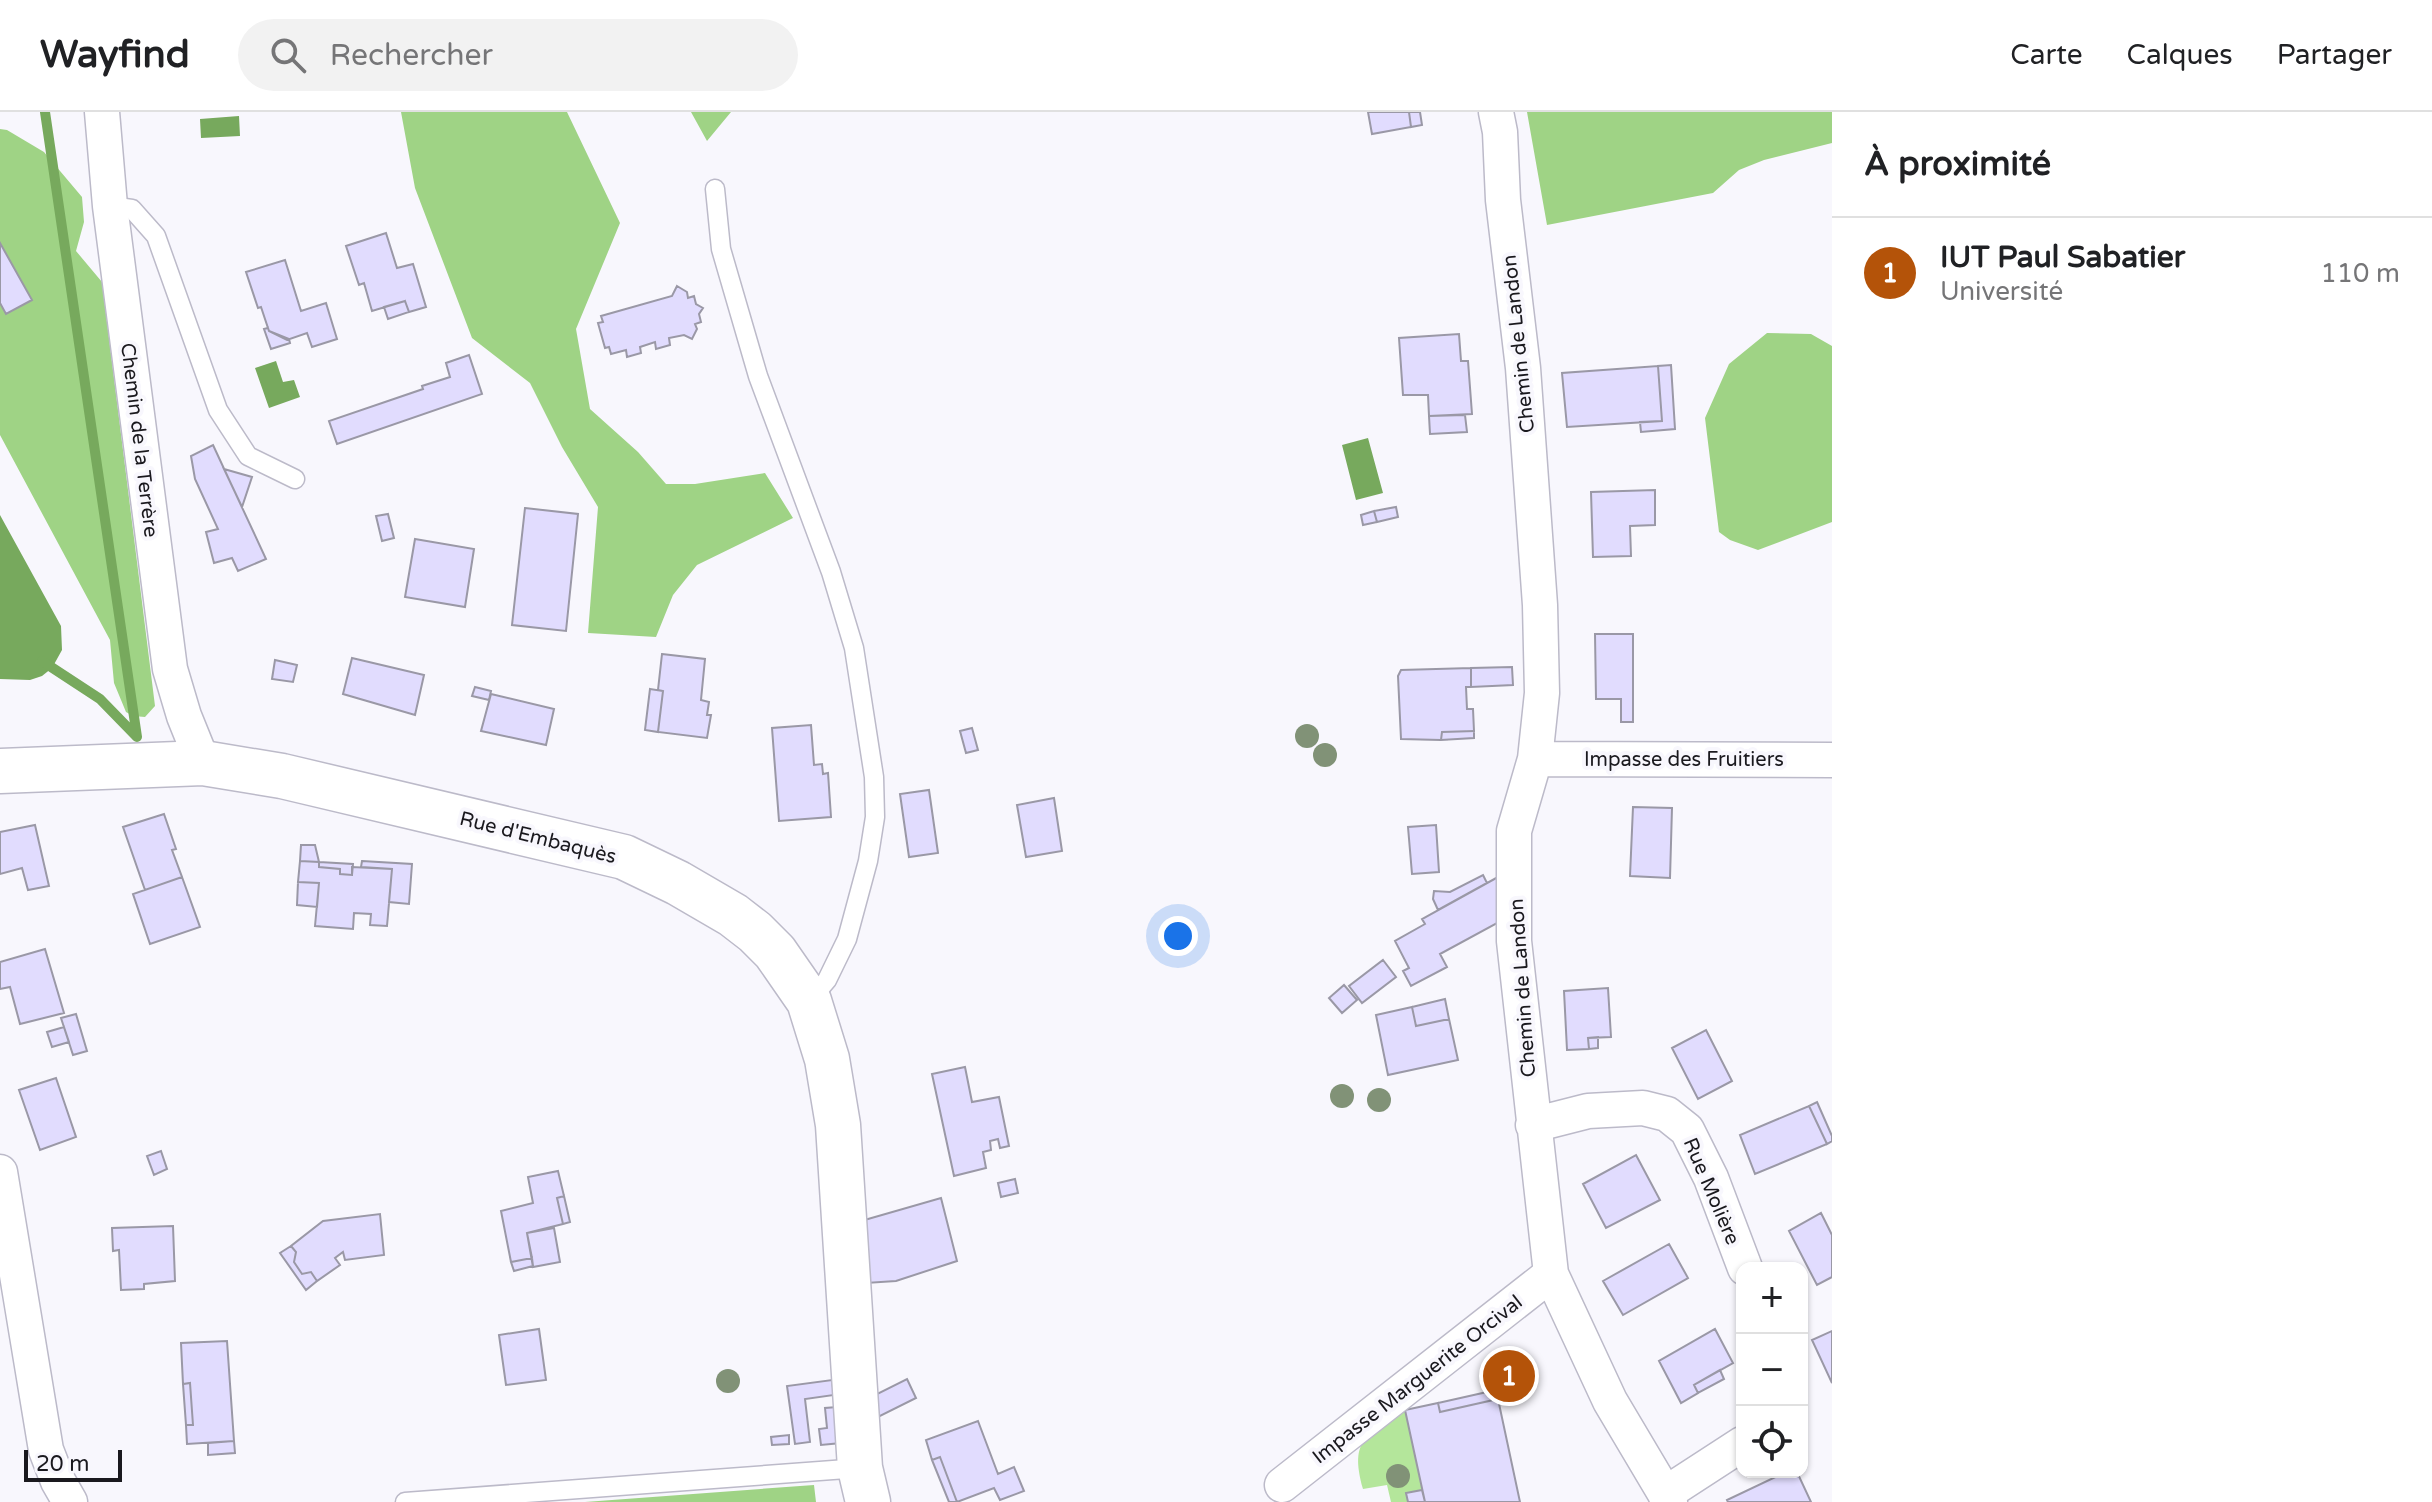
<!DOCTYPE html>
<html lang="fr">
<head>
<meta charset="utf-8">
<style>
  body { margin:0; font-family:"Varela Round",sans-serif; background:#f2f2f2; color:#202124 }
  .controls { position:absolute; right:24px; bottom:24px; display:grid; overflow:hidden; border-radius:16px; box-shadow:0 2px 6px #0004 }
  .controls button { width:72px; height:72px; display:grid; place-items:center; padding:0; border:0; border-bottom:2px solid #e0e0e0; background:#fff; color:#202124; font:40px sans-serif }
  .scale { position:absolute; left:24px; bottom:20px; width:98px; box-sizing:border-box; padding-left:8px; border:4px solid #1a191e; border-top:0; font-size:22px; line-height:28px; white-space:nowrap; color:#1a191e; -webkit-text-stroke:6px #f8f7fd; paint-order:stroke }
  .you { position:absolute; left:1178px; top:824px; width:28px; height:28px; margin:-20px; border:6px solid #fff; border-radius:50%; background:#1a73e8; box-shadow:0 0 0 12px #1a73e833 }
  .badge { display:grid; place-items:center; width:52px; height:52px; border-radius:50%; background:#b45309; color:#fff; font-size:26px; font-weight:700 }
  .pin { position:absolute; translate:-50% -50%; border:4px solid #fff; box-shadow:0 2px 8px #0006 }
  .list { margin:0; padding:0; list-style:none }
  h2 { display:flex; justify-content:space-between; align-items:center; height:104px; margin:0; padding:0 32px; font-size:34px }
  h2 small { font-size:26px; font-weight:400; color:#757577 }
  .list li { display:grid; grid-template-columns:52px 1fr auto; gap:24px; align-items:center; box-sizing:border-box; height:112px; padding:0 32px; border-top:2px solid #e0e0e0 }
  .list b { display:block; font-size:30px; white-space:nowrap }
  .list p { margin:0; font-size:26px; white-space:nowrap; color:#757577 }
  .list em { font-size:26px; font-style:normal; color:#757577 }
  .icon { flex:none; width:44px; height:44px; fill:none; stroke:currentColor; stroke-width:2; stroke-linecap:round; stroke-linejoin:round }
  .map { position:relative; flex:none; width:1832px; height:1390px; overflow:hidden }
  header { display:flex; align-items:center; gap:48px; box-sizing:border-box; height:112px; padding:0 40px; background:#fff; border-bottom:2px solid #e0e0e0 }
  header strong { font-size:38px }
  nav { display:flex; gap:44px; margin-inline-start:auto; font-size:28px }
  .search { width:560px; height:72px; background:#f2f2f2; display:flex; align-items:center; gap:20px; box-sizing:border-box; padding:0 28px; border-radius:44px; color:#757577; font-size:30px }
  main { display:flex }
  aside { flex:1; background:#fff }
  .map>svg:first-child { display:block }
</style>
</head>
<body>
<header>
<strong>Wayfind</strong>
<div class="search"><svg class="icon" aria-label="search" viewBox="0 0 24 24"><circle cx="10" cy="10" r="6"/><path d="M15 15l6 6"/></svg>Rechercher</div>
<nav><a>Carte</a><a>Calques</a><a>Partager</a></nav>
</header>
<main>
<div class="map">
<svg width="1832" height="1390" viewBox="0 0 1832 1390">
  <rect width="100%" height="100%" fill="#f8f7fd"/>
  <!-- green -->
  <path fill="#b4e69b" d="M1405,1298L1422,1378L1407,1381L1408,1390H1391L1387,1373L1363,1377C1349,1325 1367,1326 1405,1298Z"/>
  <!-- forest -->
  <path fill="#9fd385" d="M401,0H567L620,111L576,217L590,297L638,340L666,372H695L765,361L793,406L697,453L673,483L656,525L588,521L598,395L562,335L530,271L472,226L415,76Z
    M691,0H731L707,29Z
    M1527,0H1832V31L1764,48L1739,58L1713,81L1547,113Z
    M0,17L7,18L44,40L82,85L84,110L76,139L102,170L155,594L145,605L133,604L126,600L114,571L110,528L0,323Z
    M1767,221L1811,222L1832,234V410L1758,438L1730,428L1719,420L1705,306L1729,252Z
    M814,1373L816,1390H585L612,1388Z"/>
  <!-- water -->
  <path fill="#77a95d" d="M239,4L240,24L201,26L200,7Z
    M276,249L283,270L294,268L300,285L269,296L255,256Z
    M1368,326L1383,381L1356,388L1342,333Z
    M0,403L61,514L62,538L52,556L42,564L30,568L0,567Z"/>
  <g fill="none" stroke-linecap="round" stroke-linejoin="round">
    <!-- stream -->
    <path stroke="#77a95d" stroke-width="10" d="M42,549L100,587L137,625L45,0"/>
  </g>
  <!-- building -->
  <path fill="#e1dcfe" stroke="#9a98a6" stroke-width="2" d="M1368,0H1409L1411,15L1372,22Z
    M1409,0H1420L1422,13L1411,15Z
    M386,121L397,156L413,152L426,195L409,200L405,189L372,199L364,171L359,173L346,134Z
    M0,131L32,188L6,202L0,191Z
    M285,148L301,199L326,191L337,227L312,235L307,221L287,228L269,219L261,195L258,196L246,160Z
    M677,174L687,180L688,186L694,184L696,192L703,196L699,202L701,210L695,212L697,217L692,227L684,223L669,226L670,233L656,237L655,230L640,235L641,241L627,245L626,238L611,242L609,235L605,236L598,211L603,210L601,204L672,184Z
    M405,189L409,200L388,207L384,195Z
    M268,216L269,219L289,227L290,231L271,237L264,217Z
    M1459,222L1461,249H1468L1472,302L1429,304L1428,283H1403L1399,226Z
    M469,243L482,282L337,332L329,309L423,277L422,274L450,265L446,251Z
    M1671,253L1675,317L1641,320L1640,310L1662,309L1658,254Z
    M1658,254L1662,309L1567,315L1562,261Z
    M1465,303L1467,320L1430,322L1429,304Z
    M213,333L266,447L238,459L232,446L214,451L206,420L218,417L195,367L191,344Z
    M224,357L252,365L242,395Z
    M1655,378V413L1630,414L1631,444L1593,445L1591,380Z
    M1396,395L1398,405L1377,410L1374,399Z
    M525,396L578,402L566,519L512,513Z
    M1374,399L1377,410L1363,413L1361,403Z
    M388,402L394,426L382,429L376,404Z
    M415,427L474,437L465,495L405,485Z
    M1595,522H1633V610H1621V587H1596Z
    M662,542L705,547L701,588L709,590L707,603H711L707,626L658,620L663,579L658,578Z
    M352,546L424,563L415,603L343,582Z
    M275,548L297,553L293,570L272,567Z
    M1512,555L1513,573L1471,575V556Z
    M1471,556V575H1466L1467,597H1473L1474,619L1442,620L1441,628L1401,627L1398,564L1401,558Z
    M475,575L491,579L489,588L472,584Z
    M650,577L663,579L658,620L645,618Z
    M491,582L554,597L546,633L481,619Z
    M811,613L814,653L822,652L823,662L828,661L831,705L779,709L772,616Z
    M972,616L978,638L966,641L960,619Z
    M1474,619V626L1441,628L1442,620Z
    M929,678L938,741L909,745L900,682Z
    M1054,686L1062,739L1026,745L1017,693Z
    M1633,695L1672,696L1670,766L1630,764Z
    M164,702L176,737L172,738L182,765L145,778L123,715Z
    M35,713L49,774L28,778L22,756L0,762V720Z
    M1436,713L1439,760L1412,762L1408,715Z
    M301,733H315L319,750L300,749Z
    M300,749L319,750V755L340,757V762L352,763V755L392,757L387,814L370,813L371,802L354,801L353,817L315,814L319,771L298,770Z
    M362,749L412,752L409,792L389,790L392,757L361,755Z
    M319,750L353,752L352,763L340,762V757L319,755Z
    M1483,763L1487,771L1438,798L1433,787L1434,779L1450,780Z
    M182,765L200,815L150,832L133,782Z
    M1498,765L1501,809L1440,842L1447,855L1411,874L1403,859L1409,856L1395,829L1425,812L1422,807Z
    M298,770L319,771L317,795L297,793Z
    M45,837L64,901L20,912L10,875L0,877V850Z
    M1383,848L1396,865L1362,891L1349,874Z
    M1344,873L1357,888L1342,901L1329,886Z
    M1608,876L1611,925L1588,926L1589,937L1567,938L1564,879Z
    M1445,887L1449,907L1416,914L1412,895Z
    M1412,895L1416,914L1449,907L1458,948L1388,963L1376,903Z
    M76,902L87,939L73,943L61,906Z
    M64,915L69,930L52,935L47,920Z
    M1706,918L1732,969L1698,987L1672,936Z
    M1598,925V936L1589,937L1588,926Z
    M965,955L972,990L999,985L1009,1034L1000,1036L998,1027L990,1029L991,1038L983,1040L986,1056L954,1064L932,962Z
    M56,966L76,1025L40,1038L19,978Z
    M1817,990L1832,1024V1029L1827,1032L1809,994Z
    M1809,994L1827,1032L1755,1062L1740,1023Z
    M161,1039L167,1057L154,1063L147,1044Z
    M1636,1043L1660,1088L1606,1116L1583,1072Z
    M558,1059L564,1084L557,1086L563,1112L527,1121L532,1146L511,1150L501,1099L533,1091L528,1065Z
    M1015,1067L1018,1081L1001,1085L998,1071Z
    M564,1084L570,1110L563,1112L557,1086Z
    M941,1086L957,1149L896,1169L866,1171L861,1109Z
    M1821,1101L1832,1123V1165L1817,1173L1789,1119Z
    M380,1102L384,1143L345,1148L343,1140L335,1146L340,1153L317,1169L311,1160L302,1162L294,1150L296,1140L291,1134L323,1109Z
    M173,1114L175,1169L144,1172V1177L121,1178L119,1138L113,1139L112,1116Z
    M554,1116L560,1150L533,1155L527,1121Z
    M1669,1132L1688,1166L1623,1203L1603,1169Z
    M291,1134L296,1140L294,1150L302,1162L311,1160L317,1169L306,1178L280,1141Z
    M532,1146L533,1154L514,1159L511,1150Z
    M539,1217L546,1268L506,1273L499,1223Z
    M1715,1217L1733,1251L1694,1273L1698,1281L1681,1291L1659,1249Z
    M1832,1219V1271L1812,1228Z
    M227,1229L234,1329L187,1332L186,1313H193L190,1271L183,1272L181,1231Z
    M1720,1258L1724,1267L1698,1281L1694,1273Z
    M907,1267L916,1286L876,1306L875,1283Z
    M832,1268L834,1283L805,1287L810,1330L795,1332L787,1274Z
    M190,1271L193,1313H186L183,1272Z
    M1496,1278L1498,1287L1440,1300L1438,1291Z
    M1498,1287L1520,1390H1425L1405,1298L1438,1291L1440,1300Z
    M837,1295L841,1331L821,1333L819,1317L827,1316L825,1296Z
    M978,1309L998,1362L1014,1355L1024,1379L1000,1388L994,1376L957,1390L940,1345L932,1348L926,1328Z
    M789,1323V1332L772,1333L771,1325Z
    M234,1329L235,1341L208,1343V1331Z
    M940,1345L957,1390H949L932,1348Z
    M1786,1360H1797L1811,1390H1728L1727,1388Z
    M1422,1378L1425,1390H1408L1406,1381Z"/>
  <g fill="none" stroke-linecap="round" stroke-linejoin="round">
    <!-- service casing -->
    <g stroke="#bcbac9" stroke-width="21">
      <path id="service" d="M715,77L721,137L758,264L831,460L854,536L874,665L875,705L868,749L847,827L827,868L810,888
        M110,94L132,97L156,124L218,298L248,344L295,367
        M405,1390L860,1356"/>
    </g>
    <!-- minor casing -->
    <g stroke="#bcbac9" stroke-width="37">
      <path id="minor" d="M102,0L110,94L170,557L184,604L203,651
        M1496,0L1500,20L1503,88L1523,256L1540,493L1542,581L1535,647L1514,719V829L1551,1162L1610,1289L1670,1390
        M1535,647L1832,648
        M1533,1013L1588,999L1643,996L1667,1002L1687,1018L1711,1066L1745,1156
        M0,1060L46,1338L58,1369L70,1390
        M1282,1373L1551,1162
        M1665,1382L1742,1332"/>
    </g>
    <!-- tertiary casing -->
    <g stroke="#bcbac9" stroke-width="47">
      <path id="tertiary" d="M0,659L203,651L282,664L624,745L678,771L733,803L755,820L775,840L809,889L827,947L838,1013L860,1356L868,1390"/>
    </g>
    <!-- service -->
    <use href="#service" stroke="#fff" stroke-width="18"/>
    <!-- minor -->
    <use href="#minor" stroke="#fff" stroke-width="34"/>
    <!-- tertiary -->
    <use href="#tertiary" stroke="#fff" stroke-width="44"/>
  </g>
  <!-- trees -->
  <g fill="#819277">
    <circle cx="1307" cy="624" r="12"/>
    <circle cx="1325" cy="643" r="12"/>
    <circle cx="1342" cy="984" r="12"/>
    <circle cx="1379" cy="988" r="12"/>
    <circle cx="728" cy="1269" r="12"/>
    <circle cx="1398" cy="1364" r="12"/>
  </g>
  <g text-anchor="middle" stroke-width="8" stroke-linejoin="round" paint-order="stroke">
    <!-- street labels -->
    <g font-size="20" fill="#1a191e" stroke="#f8f7fd">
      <text transform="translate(1518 232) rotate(-96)" y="7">Chemin de Landon</text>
      <text transform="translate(140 328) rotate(83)" y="7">Chemin de la Terrère</text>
      <text x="1684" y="654">Impasse des Fruitiers</text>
      <text transform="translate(538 725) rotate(14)" y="7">Rue d'Embaquès</text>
      <text transform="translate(1522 876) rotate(-94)" y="7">Chemin de Landon</text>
      <text transform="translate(1712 1079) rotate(67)" y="7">Rue Molière</text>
      <text transform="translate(1417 1267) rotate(-38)" y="7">Impasse Marguerite Orcival</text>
    </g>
  </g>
</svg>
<div class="controls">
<button>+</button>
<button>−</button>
<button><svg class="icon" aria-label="locate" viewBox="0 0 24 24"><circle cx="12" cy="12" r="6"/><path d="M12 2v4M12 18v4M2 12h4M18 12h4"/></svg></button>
</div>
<div class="scale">20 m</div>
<div class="you"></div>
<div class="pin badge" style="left:1509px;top:1264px">1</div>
</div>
<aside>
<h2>À proximité<small></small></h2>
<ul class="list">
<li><span class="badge">1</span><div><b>IUT Paul Sabatier</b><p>Université</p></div><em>110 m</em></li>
</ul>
</aside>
</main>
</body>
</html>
